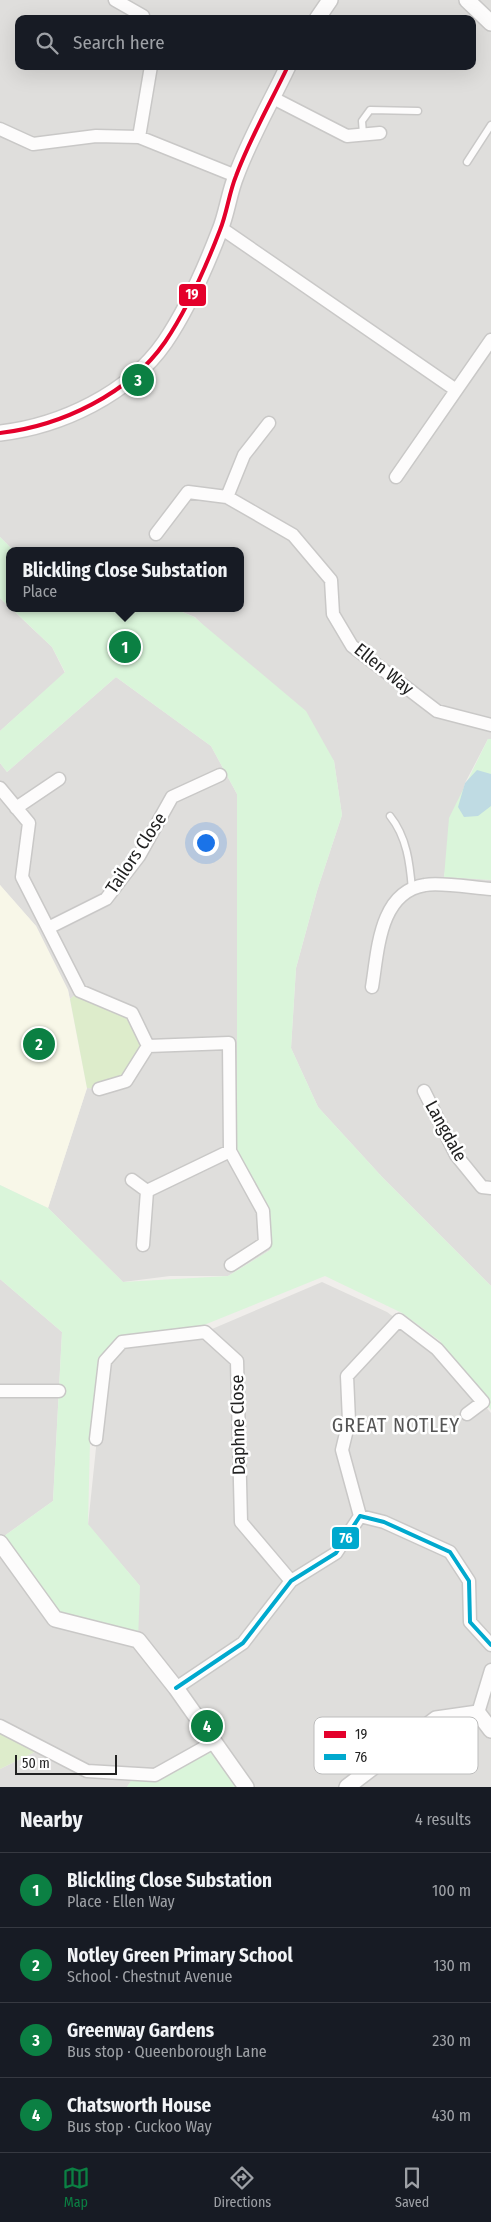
<!DOCTYPE html>
<html lang="en">
<head>
<meta charset="utf-8">
<style>
  body { margin:0; font-family:"Fira Sans Condensed",sans-serif; background:#20242c; color:#f1f3f6 }
  .scale { position:absolute; left:15px; bottom:12px; width:102px; box-sizing:border-box; padding-left:5px; border:2px solid #222; border-top:0; font-size:14px; line-height:18px; white-space:nowrap; color:#222; -webkit-text-stroke:4px #fff; paint-order:stroke }
  .you { position:absolute; left:205px; top:842px; width:18px; height:18px; margin:-12px; border:4px solid #fff; border-radius:50%; background:#1a73e8; box-shadow:0 0 0 8px #1a73e833 }
  .badge { display:grid; place-items:center; width:32px; height:32px; border-radius:50%; background:#0b8043; color:#fff; font-size:16px; font-weight:700 }
  .pin { position:absolute; translate:-50% -50%; border:2px solid #fff; box-shadow:0 1px 5px #0006 }
  .popup { position:absolute; left:6px; top:547px; width:238px; height:65px; box-sizing:border-box; display:grid; place-content:center; border-radius:10px; background:#171b24; filter:drop-shadow(0 1px 4px #0005); font-size:16px; white-space:nowrap; color:#9ea1a6 }
  .popup b { font-size:19px; color:#f1f3f6 }
  .popup::after { content:''; position:absolute; left:50%; top:100%; margin-left:-10px; border:10px solid transparent; border-top-color:#171b24 }
  .list { margin:0; padding:0; list-style:none }
  h2 { display:flex; justify-content:space-between; align-items:center; height:65px; margin:0; padding:0 20px; font-size:21px }
  h2 small { font-size:16px; font-weight:400; color:#9ea1a6 }
  .list li { display:grid; grid-template-columns:32px 1fr auto; gap:15px; align-items:center; box-sizing:border-box; height:75px; padding:0 20px; border-top:1px solid #363941 }
  .list b { display:block; font-size:19px; white-space:nowrap }
  .list p { margin:0; font-size:16px; white-space:nowrap; color:#9ea1a6 }
  .list em { font-size:16px; font-style:normal; color:#9ea1a6 }
  .icon { flex:none; width:28px; height:28px; fill:none; stroke:currentColor; stroke-width:2; stroke-linecap:round; stroke-linejoin:round }
  .map { position:relative; flex:none; width:491px; height:1787px; overflow:hidden }
  .search { position:absolute; background:#171b24; box-shadow:0 5px 20px #0002; left:15px; right:15px; top:15px; height:55px; display:flex; align-items:center; gap:12px; box-sizing:border-box; padding:0 18px; border-radius:10px; color:#9ea1a6; font-size:19px }
  .sheet { height:365px; background:#171b24 }
  nav { display:flex; justify-content:space-around; align-items:center; box-sizing:border-box; height:70px; border-top:1px solid #363941; background:#171b24; font-size:14px; color:#9ea1a6 }
  nav a { display:grid; justify-items:center; gap:2px }
  nav .on { color:#0b8043 }
  .map>svg:first-child { display:block }
</style>
</head>
<body>
<div class="map">
<svg width="491" height="1787" viewBox="0 0 491 1787">
  <rect width="100%" height="100%" fill="#f0eeeb"/>
  <!-- residential -->
  <path fill="#dfdedc" fill-rule="evenodd" d="M0,0H491V739H488L465,783L444,876L491,880V1286L383,1178L318,1107L291,1048L296,968L317,891L342,815L334,761L195,617L173,608H240V551H14L0,537ZM19,19H472V66H19Z
    M0,598L52,647L65,673L0,731Z
    M116,677L211,746L237,794V1149L268,1206L270,1250L228,1276H170L123,1282L48,1208L87,1088L99,1089L80,991L70,999L68,990L36,926L0,885V763L7,772Z
    M0,1279L62,1332L53,1501L0,1539Z
    M322,1282L387,1312L437,1349L491,1413V1787H239L133,1778L127,1787H0V1769L43,1748L0,1726V1543L140,1586L88,1525L105,1361L122,1342L205,1332Z"/>
  <!-- education -->
  <path fill="#f8f7e8" d="M0,885L36,926L68,990L87,1088L48,1208L0,1185Z"/>
  <!-- grass -->
  <path fill="#ddeccb" d="M80,991L132,1013L148,1046L126,1081L99,1089L87,1088L70,999Z
    M0,1726L43,1748L0,1769Z"/>
  <!-- park -->
  <path fill="#daf5da" d="M0,537L14,551H10V608L0,598Z
    M11,608H173L194,617L306,711L334,761L342,815L317,891L296,968L291,1048L318,1107L383,1178L491,1286V1410L440,1341L402,1313L325,1276L204,1325L118,1338L98,1358L90,1441L88,1524L140,1586L138,1640L55,1619L0,1539L53,1501L62,1332L0,1279V1185L48,1208L123,1282L228,1276L270,1250L268,1206L237,1149V794L211,746L116,677L7,772L0,763V731L65,672L52,647Z
    M488,739H491V880L444,877L449,818Z
    M213,1749L239,1787H127L133,1778Z"/>
  <!-- water -->
  <path fill="#bfdbe3" d="M477,770L491,774V806L478,816L464,817L458,807L465,783Z"/>
  <g fill="none" stroke-linecap="round" stroke-linejoin="round">
    <!-- service casing -->
    <g stroke="#c9c8c7" stroke-width="9">
      <path id="service" d="M363,134L362,121L370,110L418,111
        M467,162L491,125
        M390,816C407,837 410,864 412,890"/>
    </g>
    <!-- minor casing -->
    <g stroke="#c9c8c7" stroke-width="15">
      <path id="minor" d="M115,0L143,16V19
        M273,98L347,136L380,133
        M0,129L33,144L96,136L139,137L236,176
        M139,137L151,66
        M221,228L456,390
        M396,477L491,340
        M227,497L244,455L269,423
        M156,534L188,492L227,497L293,535L331,580L333,614L352,646L437,711L491,725
        M0,788L29,823L22,877L80,991L132,1013L148,1046L126,1081L99,1089
        M16,808L59,779
        M48,928L106,899L139,856L172,797L220,775
        M372,987C378,951 379,892 425,885C441,882 474,888 491,889
        M148,1046L229,1043L230,1151L263,1211L265,1243L231,1265
        M424,1091L456,1155L482,1187L491,1188
        M132,1180L147,1191
        M143,1245L147,1191L230,1151
        M0,1391H59
        M96,1439L105,1361L122,1342L205,1332L237,1361L241,1522L291,1581
        M360,1516L342,1450L349,1421L347,1376L399,1320L437,1349L483,1402L467,1414
        M176,1688L243,1643L291,1581L336,1553L360,1516L384,1522L450,1552L469,1581L470,1622L491,1645
        M478,1713L491,1670
        M0,1726L87,1771L155,1775L214,1742"/>
    </g>
    <!-- tertiary casing -->
    <g stroke="#c9c8c7" stroke-width="18">
      <path id="tertiary" d="M467,0L491,23
        M317,19L330,0
        M0,433C61,426 129,394 165,342C188,308 205,269 220,230C227,213 229,193 236,176C250,138 271,102 288,66
        M0,1543L55,1619L138,1640L176,1688L246,1787
        M347,1787L436,1719L478,1713L491,1730"/>
    </g>
    <!-- service -->
    <use href="#service" stroke="#fdfcfc" stroke-width="6"/>
    <!-- minor -->
    <use href="#minor" stroke="#fdfcfc" stroke-width="12"/>
    <!-- tertiary -->
    <use href="#tertiary" stroke="#fdfcfc" stroke-width="15"/>
    <!-- bus-1 casing -->
    <g stroke="#fff" stroke-width="8">
      <path id="bus-1" d="M0,433C61,426 129,394 165,342C188,308 205,269 220,230C227,213 229,193 236,176C250,138 271,102 288,66"/>
    </g>
    <!-- bus-2 casing -->
    <g stroke="#fff" stroke-width="8">
      <path id="bus-2" d="M176,1688L243,1643L291,1581L336,1553L360,1516L384,1522L450,1552L469,1581L470,1622L491,1645"/>
    </g>
    <!-- bus-1 -->
    <use href="#bus-1" stroke="#e4002b" stroke-width="4"/>
    <!-- bus-2 -->
    <use href="#bus-2" stroke="#00a9ce" stroke-width="4"/>
  </g>
  <g text-anchor="middle" stroke-width="5" stroke-linejoin="round" paint-order="stroke">
    <!-- street labels -->
    <g font-size="18" fill="#222" stroke="#fff">
      <text transform="translate(384 669) rotate(39)" y="6">Ellen Way</text>
      <text transform="translate(136 853) rotate(-56)" y="6">Tailors Close</text>
      <text transform="translate(446 1131) rotate(61)" y="6">Langdale</text>
      <text transform="translate(238 1425) rotate(-91)" y="6">Daphne Close</text>
    </g>
    <!-- quarter labels -->
    <g font-size="20" letter-spacing="1" fill="#555" stroke="#fff">
      <text x="396" y="1432">GREAT NOTLEY</text>
    </g>
  </g>
  <!-- legend -->
  <rect x="314" y="1717" width="164" height="57" rx="8" fill="#fff" stroke="#bdbdbd" stroke-width="1"/>
  <rect x="324" y="1731" width="22" height="7" fill="#e4002b"/>
  <rect x="324" y="1754" width="22" height="6" fill="#00a9ce"/>
  <g font-size="14" fill="#222">
    <text x="355" y="1739">19</text>
    <text x="355" y="1762">76</text>
  </g>
  <g stroke="#fff" stroke-width="2">
    <rect x="178" y="283" width="29" height="24" rx="5" fill="#e4002b"/>
    <rect x="331" y="1526" width="29" height="24" rx="5" fill="#00a9ce"/>
  </g>
  <g font-size="14" text-anchor="middle" font-weight="bold" fill="#fff">
    <text x="192" y="299">19</text>
    <text x="346" y="1543">76</text>
  </g>
</svg>
<div class="scale">50 m</div>
<div class="you"></div>
<div class="pin badge" style="left:125px;top:647px">1</div>
<div class="popup"><b>Blickling Close Substation</b>Place</div>
<div class="pin badge" style="left:39px;top:1044px">2</div>
<div class="pin badge" style="left:138px;top:380px">3</div>
<div class="pin badge" style="left:207px;top:1726px">4</div>
<div class="search"><svg class="icon" aria-label="search" viewBox="0 0 24 24"><circle cx="10" cy="10" r="6"/><path d="M15 15l6 6"/></svg>Search here</div>
</div>
<section class="sheet">
<h2>Nearby<small>4 results</small></h2>
<ul class="list">
<li><span class="badge">1</span><div><b>Blickling Close Substation</b><p>Place · Ellen Way</p></div><em>100 m</em></li>
<li><span class="badge">2</span><div><b>Notley Green Primary School</b><p>School · Chestnut Avenue</p></div><em>130 m</em></li>
<li><span class="badge">3</span><div><b>Greenway Gardens</b><p>Bus stop · Queenborough Lane</p></div><em>230 m</em></li>
<li><span class="badge">4</span><div><b>Chatsworth House</b><p>Bus stop · Cuckoo Way</p></div><em>430 m</em></li>
</ul>
</section>
<nav>
<a class="on"><svg class="icon" aria-label="map" viewBox="0 0 24 24"><path d="M3 6l6-2 6 2 6-2v14l-6 2-6-2-6 2zM9 4v14M15 6v14"/></svg>Map</a>
<a><svg class="icon" aria-label="directions" viewBox="0 0 24 24"><path d="M12 3l9 9-9 9-9-9zM9 14v-3h6M13 9l2 2-2 2"/></svg>Directions</a>
<a><svg class="icon" aria-label="saved" viewBox="0 0 24 24"><path d="M7 4h10v16l-5-4-5 4z"/></svg>Saved</a>
</nav>
</body>
</html>
